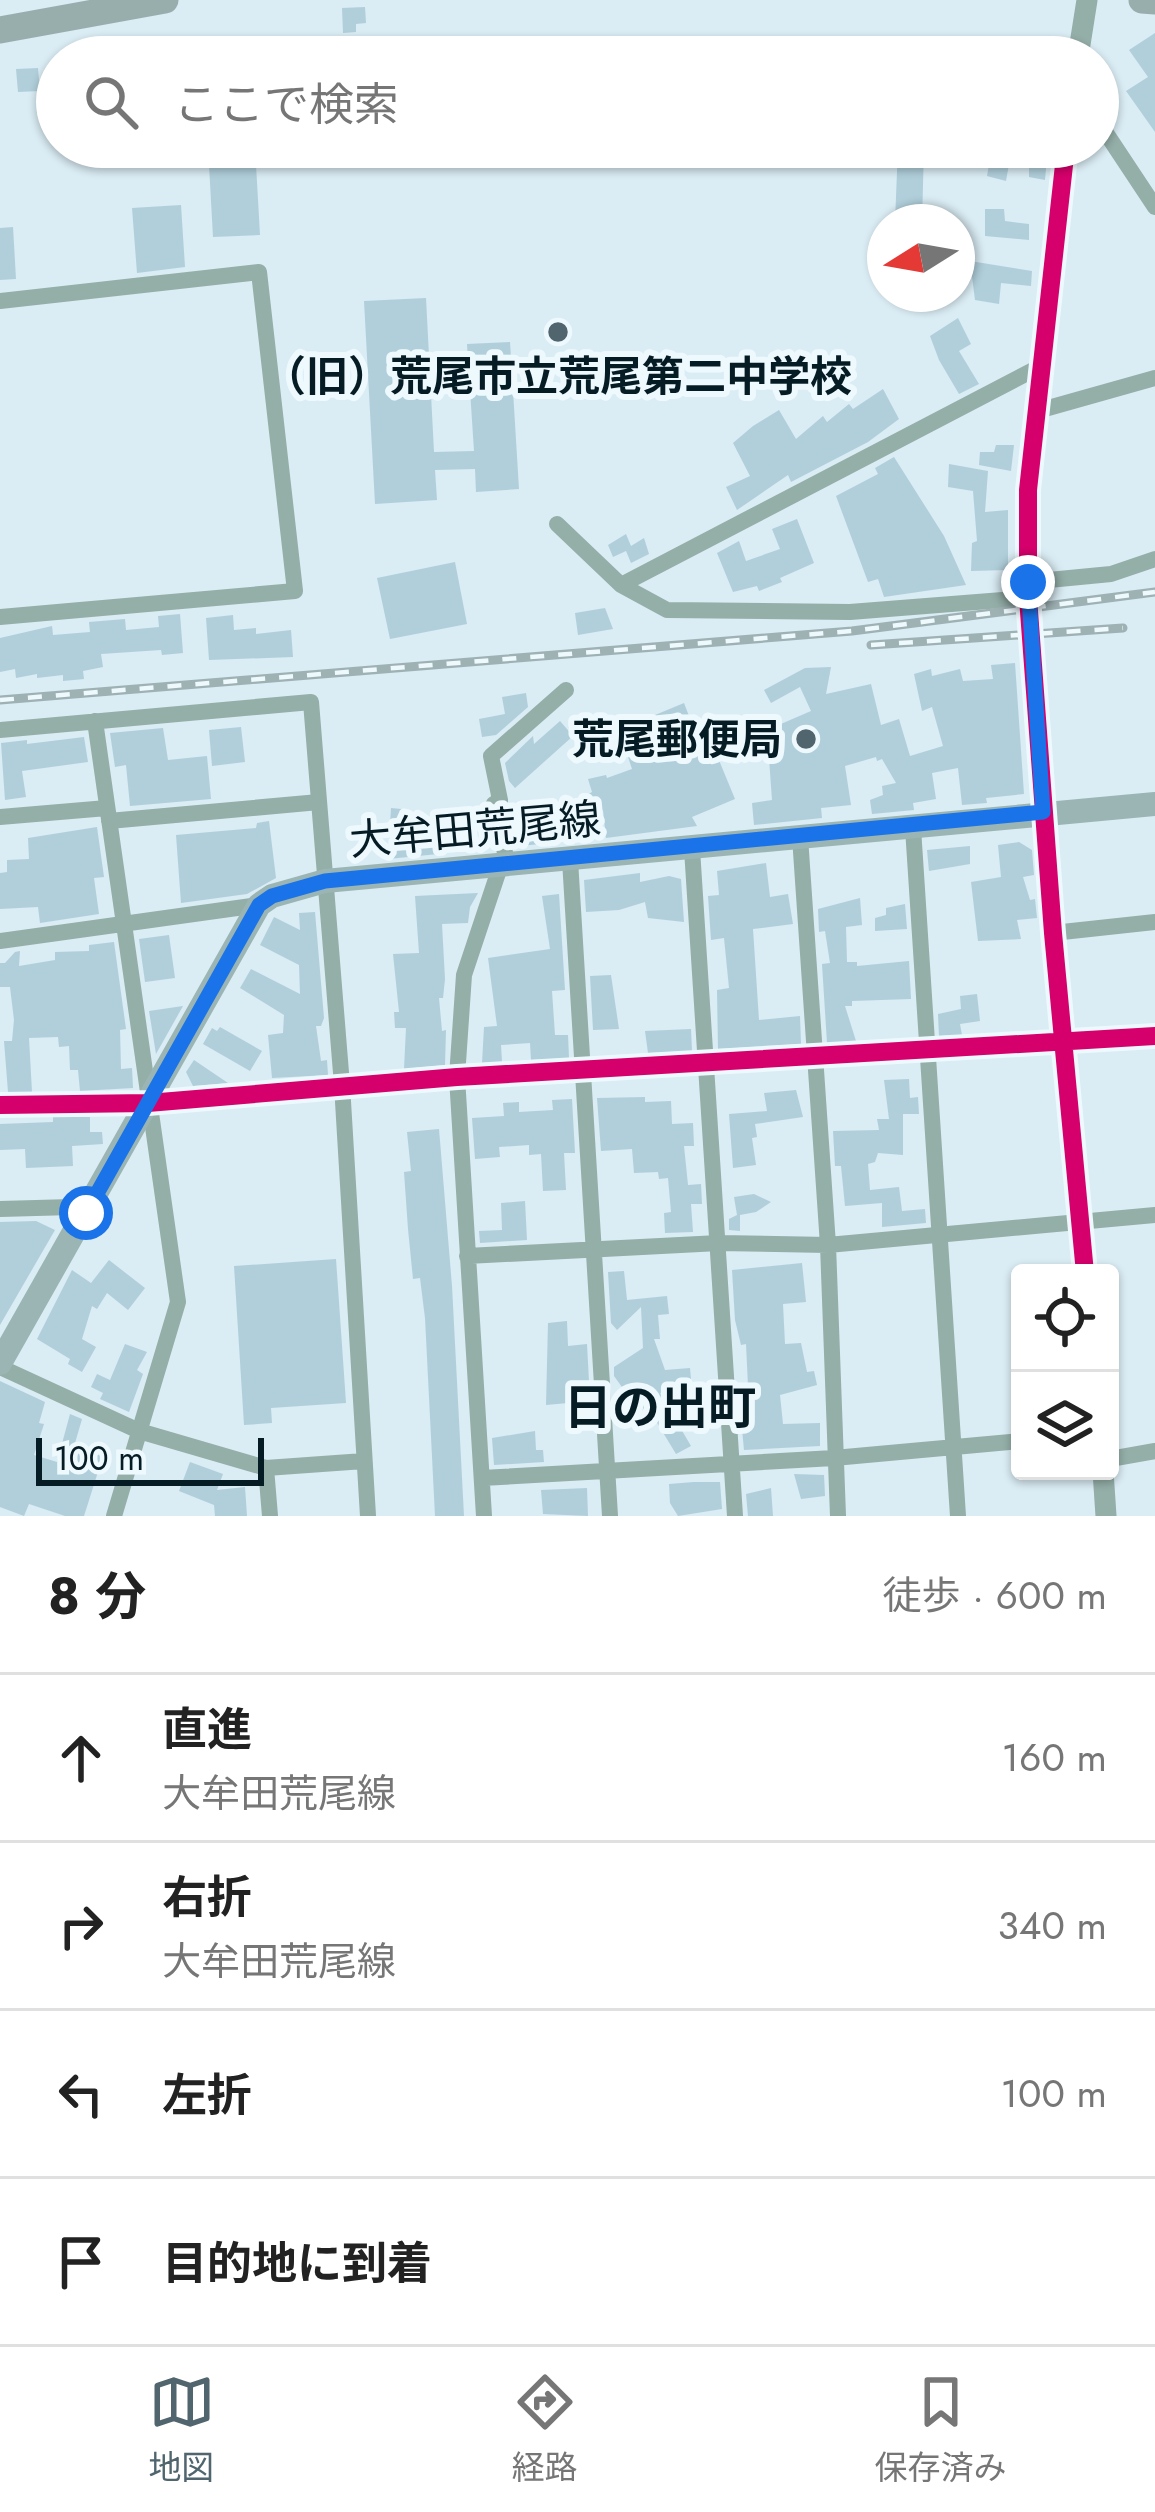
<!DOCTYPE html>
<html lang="ja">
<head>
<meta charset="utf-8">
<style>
  body { margin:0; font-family:Jost,"Noto Sans JP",sans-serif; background:#f2f2f2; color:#222 }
  .controls { position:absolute; right:36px; bottom:36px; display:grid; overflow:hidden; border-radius:12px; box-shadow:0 3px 9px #0004 }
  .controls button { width:108px; height:108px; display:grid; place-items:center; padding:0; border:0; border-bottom:3px solid #e0e0e0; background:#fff; color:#222; font:60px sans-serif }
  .compass { position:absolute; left:867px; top:204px; width:108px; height:108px; border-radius:50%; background:#fff; box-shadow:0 3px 9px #0004; rotate:259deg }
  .scale { position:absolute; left:36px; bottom:30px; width:228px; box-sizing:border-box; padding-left:12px; border:6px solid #061c25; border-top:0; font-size:33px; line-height:42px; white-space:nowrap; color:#061c25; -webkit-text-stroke:9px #eef9fe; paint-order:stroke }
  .stop { position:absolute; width:36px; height:36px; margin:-27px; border:9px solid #1a73e8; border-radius:50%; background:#fff }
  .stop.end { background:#1a73e8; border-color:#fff; box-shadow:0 3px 12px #0008 }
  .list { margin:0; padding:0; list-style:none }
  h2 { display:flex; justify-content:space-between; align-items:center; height:156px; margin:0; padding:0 48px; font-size:51px }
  h2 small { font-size:39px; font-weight:400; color:#767676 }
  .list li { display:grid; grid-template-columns:78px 1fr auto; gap:36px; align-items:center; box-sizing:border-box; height:168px; padding:0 48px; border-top:3px solid #e0e0e0 }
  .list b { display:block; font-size:45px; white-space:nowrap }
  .list p { margin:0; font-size:39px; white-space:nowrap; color:#767676 }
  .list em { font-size:39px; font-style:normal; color:#767676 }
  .icon { flex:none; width:66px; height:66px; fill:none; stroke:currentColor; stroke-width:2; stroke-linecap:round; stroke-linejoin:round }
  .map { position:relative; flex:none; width:1155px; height:1516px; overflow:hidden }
  .search { position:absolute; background:#fff; box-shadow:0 3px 9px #0004; left:36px; right:36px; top:36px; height:132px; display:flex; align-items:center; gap:30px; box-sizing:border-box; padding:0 42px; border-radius:66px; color:#767676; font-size:45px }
  .sheet { height:828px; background:#fff }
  nav { display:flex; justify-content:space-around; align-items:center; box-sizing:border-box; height:168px; border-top:3px solid #e0e0e0; background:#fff; font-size:33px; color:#767676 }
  nav a { display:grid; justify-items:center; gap:6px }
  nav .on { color:#50656d }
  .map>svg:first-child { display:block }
</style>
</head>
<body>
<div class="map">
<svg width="1155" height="1516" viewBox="0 0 1155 1516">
  <rect width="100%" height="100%" fill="#daecf4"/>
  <!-- building -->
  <path fill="#b0cfdb" d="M365,7L366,23L356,24V32L343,33L342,8Z
    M1155,33V132L1126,91L1148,77L1129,50Z
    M248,38L249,57H198L197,41Z
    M38,68L40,91L18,92L16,69Z
    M208,147H255L260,235L213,237Z
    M898,147H924L922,222H895Z
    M992,147H1012L1006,181L987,176Z
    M1029,147H1048L1045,180L1029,177Z
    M181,205L185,267L137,273L132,208Z
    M985,209H1004L1005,221L1029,224V240L985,236Z
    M13,227L16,279L0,280V228Z
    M970,261L1032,271L1031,286L1001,283L999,304L975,300Z
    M426,298L434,452L474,451L467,344L510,342L519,489L476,492L475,469L435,470L437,500L375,504L364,301Z
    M958,318L971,344L959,351L979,384L959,394L939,360L930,336Z
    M883,389L899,419L868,442L791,482L788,475L737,510L726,487L750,476L733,443L753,426L779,410L796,439L823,416L827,422L849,404L853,409Z
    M996,445H1014L1011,471L979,465L980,452H994Z
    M894,457L944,536L966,585L884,597L878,579L868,582L836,496L878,474L875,468Z
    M949,464L988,471L985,512L1008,510V570L971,571L972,543L977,541L973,491L948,487Z
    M797,519L814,563L780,578L782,582L759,591L757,586L733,592L717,553L739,541L746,561L780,549L772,529Z
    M626,534L631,546L644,538L649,554L631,563L626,551L613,557L608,545Z
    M455,562L467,624L390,639L377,578Z
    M605,608L613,629L578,635L575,613Z
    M180,614L183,653L162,655L161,650L101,654L103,667L83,671L84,679L63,681V675L37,678V674L16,678L15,669L0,672V638L52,626L53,635L90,632L89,622L125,619L126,630L159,627L158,616Z
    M233,615L234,630L256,628V634L291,630L293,657L209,660L206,618Z
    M1015,663L1024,794L986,798L987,803L962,805L958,768L932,773L936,799L913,803L914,810L872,814L870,800L883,795L882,786L896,783L882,759L877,761L876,757L845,766L851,805L821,808L822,818L754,825L752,803L772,800L767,730L811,711L800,687L771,703L764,690L805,668L831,667L826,694L871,684L881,725L899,719L910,756L943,746L932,707L922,711L914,674L931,669L932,676L960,669L963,681L993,679L991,665Z
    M526,693L528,707L496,735L482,737L479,719L505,714L502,697Z
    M684,703L699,742L693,745L700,759L716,753L735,799L692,817L697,826L606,838L603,810L559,834L561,842L520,846L532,832L548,830L546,821L561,818L557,811L592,792L588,779L606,775L607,778L632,769L619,730Z
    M560,721L573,736L515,788L509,781L505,763L533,736L534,744Z
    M241,727L245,762L212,766L209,730Z
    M163,728L168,760L207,756L211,799L130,806L126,765L115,767L110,733Z
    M84,737L88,762L22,771L26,797L5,800L1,743L27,740V744Z
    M391,808L411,810L409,833L437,831L438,854L388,859Z
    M269,821L276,878L247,894L181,903L176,835L256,828L257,823Z
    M97,827L104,877L94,878L99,914L40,923L38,907L0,909V873L7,872V860L29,859L28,838Z
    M1019,842L1032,850L1034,875L1023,877L1030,900L1035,899L1037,918L1017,920L1021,939L978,941L971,882L1001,877L998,845Z
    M970,846V864L929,871L927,850Z
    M766,863L770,897L788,894L793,924L753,929L759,1020L800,1016L801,1044L718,1049L717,990L729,988L724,938L711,940L708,896L719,895L717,871Z
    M640,873V882L669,876L681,879L684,922L648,918L645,902L619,910L586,912L584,880Z
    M478,893L470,907L468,923L442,924L445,979L443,998H439L442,1031L446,1030L445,1065L404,1069L406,1028H395L394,1012H399L393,954L419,953L415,896Z
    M559,894L565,990L552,991L555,1035H568L569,1058L531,1060L530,1043L501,1045L502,1062L482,1063L484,1027L497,1026L488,958L550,949L542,896Z
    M860,898L862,925L846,927L847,962H857V966L909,961L911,999L852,1001V1006H845L856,1041L827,1043L822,964L830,963L825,931L819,932L818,909Z
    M905,904L907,929L875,931V918L886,915V908Z
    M315,912L324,1018L321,1026H316L321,1061L327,1060L328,1075L272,1078L268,1035L283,1033L284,1015L240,988L251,969L300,994L299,965L260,945L274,917L300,930L299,913Z
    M169,935L175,978L145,982L139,939Z
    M114,942L126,1029L120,1030L121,1069L132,1068L133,1088L80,1091L78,1070H70L69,1046L59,1047L58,1037L29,1038L32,1092H8L4,1041H12L14,1020L10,987H0V963H5L15,952L20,951L19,966L55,960V952L89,951V945Z
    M611,975L619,1029L593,1030L590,976Z
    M977,994L980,1021L960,1024L962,1035L939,1036L938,1014L961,1009L960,996Z
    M183,1006L156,1054L149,1011Z
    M220,1027L262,1051L250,1071L203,1044L212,1028L217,1031Z
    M691,1029L692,1051L648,1053L645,1031Z
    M194,1060L228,1083L193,1086L186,1072Z
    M909,1079L910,1098L918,1097L919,1114H903V1155L878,1153L875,1162L868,1164L870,1190L899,1187L902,1211L925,1209L926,1223L882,1227V1203L845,1206L841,1166H835L833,1131L879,1130L877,1119H889L884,1080Z
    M796,1090L803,1117L755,1124L757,1137L752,1138L756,1165L733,1168L729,1114L767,1111L764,1093Z
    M645,1097V1102L671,1101L672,1124L693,1123L694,1146H684L688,1185L701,1184L702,1204H691L693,1232L665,1233L664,1213L671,1212L668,1178L659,1179L658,1172L634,1173L632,1149L601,1151L597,1098Z
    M572,1099L575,1153H564L566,1190L543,1191L541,1154L529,1155V1145L499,1147L500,1157L475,1159L472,1118L504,1116L503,1103L519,1102V1112L553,1110L552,1100Z
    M53,1117H90V1132H102L103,1144L72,1146L73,1166L26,1168L25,1149L0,1150V1124L53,1122Z
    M439,1129L452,1286L464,1516H435L425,1318L420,1278L413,1279L408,1229L404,1172L411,1171L407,1132Z
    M754,1194L771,1202L756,1212L740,1215V1231L729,1230V1219L737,1215L734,1197Z
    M525,1201L527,1240L480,1243L479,1231L502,1230L501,1203Z
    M36,1221L55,1230L0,1325V1222Z
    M336,1259L346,1403L271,1408L272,1423L244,1425L234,1266Z
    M109,1260L145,1288L128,1310L107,1293L97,1309L92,1306L82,1339L96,1347L82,1372L68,1364L70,1359L37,1339L72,1270L91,1283Z
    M802,1263L806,1302L783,1304L785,1344L801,1343L807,1372L814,1371L817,1385L780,1395L783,1424L820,1423V1446L744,1450L742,1429L750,1428L746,1344L741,1345L735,1320L732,1270Z
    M624,1271L627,1300L667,1296L669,1314L658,1315L660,1339H654L665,1370L690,1368L692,1391L660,1393L691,1446L676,1454L647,1406L626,1421L616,1408V1402L627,1394L614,1376V1367L643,1348L641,1307L617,1330L611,1323L608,1272Z
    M567,1321L568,1346L587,1344L590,1401L546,1405L548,1323Z
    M125,1344L147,1352L137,1370L143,1374L129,1412L100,1399L103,1393L91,1387L97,1374L110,1380Z
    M0,1381L45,1402L39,1423L44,1424L34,1455L57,1462L70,1414L82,1419L73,1450L103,1456L84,1516H65L29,1504L24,1516L0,1507Z
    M535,1431L536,1450H543L544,1462L494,1465L492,1438Z
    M190,1462L223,1474L217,1490L245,1487L247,1516H215L214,1505L179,1491Z
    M794,1474L824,1475L825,1496L801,1499Z
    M694,1482H720L722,1509L678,1516L670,1503L669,1484Z
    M587,1488L588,1516L543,1514L541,1490Z
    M771,1488L773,1516H748L746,1494Z"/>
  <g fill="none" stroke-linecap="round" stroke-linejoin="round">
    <!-- minor -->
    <path stroke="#94aea8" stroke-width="16" d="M1098,121L1155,207
      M0,301L259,272L295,591L0,617
      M1034,412L1155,378
      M557,524L621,585L667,610L850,612L1028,598
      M1028,582L1111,574L1155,559
      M621,585L1039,367
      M95,721L178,1302L114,1516
      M0,730L311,702L342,1085L368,1516
      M0,817L107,808
      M109,821L319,802
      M913,828L958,1516
      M800,837L828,1245L838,1516
      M692,849L735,1516
      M570,860L610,1516
      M508,866L494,804L500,800L491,756L566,690
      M1053,933L1155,922
      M0,941L259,905
      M0,1105L148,1103L457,1077L1064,1042
      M0,1209L72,1207L86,1213
      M467,1256L719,1243L828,1245L1155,1215
      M0,1367L139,1431L266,1468L364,1461
      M1110,1459L1155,1451
      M266,1468L270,1516
      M482,1478L834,1458L1020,1441
      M484,1516L457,1077L464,975L500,867"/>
    <!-- tertiary -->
    <path stroke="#94aea8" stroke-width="21" d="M1078,57L1087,0
      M1066,147L1028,490V598L1053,933L1085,1273
      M1064,1042L1155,1036
      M1103,1471L1106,1516"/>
    <!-- secondary -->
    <path stroke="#9ab5b3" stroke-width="24" d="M0,1363L259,905L272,896L325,881L1155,804"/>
    <!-- trunk -->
    <path stroke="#98aead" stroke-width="27" d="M1142,0L1155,1
      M0,30L165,0"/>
    <!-- rail casing -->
    <g stroke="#9eb1b3" stroke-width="9">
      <path id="rail" d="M871,645L1123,628
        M0,700L852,631L1155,592"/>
    </g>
    <!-- rail -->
    <use href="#rail" stroke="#eef9fe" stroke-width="4.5" stroke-dasharray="14" stroke-linecap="butt"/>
    <!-- cycleway casing -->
    <g stroke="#eef9fe" stroke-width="26">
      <path id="cycleway" d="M1066,147L1028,490V598L1053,933L1085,1273
        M0,1105L148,1103L457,1077L1155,1036"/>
    </g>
    <!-- cycleway -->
    <use href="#cycleway" stroke="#d6006c" stroke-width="18"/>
  </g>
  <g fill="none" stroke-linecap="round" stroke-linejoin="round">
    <!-- route -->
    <path stroke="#1a73e8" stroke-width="15" d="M86,1213L259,905L272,896L325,881L1043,812L1028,582"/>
  </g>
  <!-- markers -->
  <g fill="#50656d" stroke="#eef9fe" stroke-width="4.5">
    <circle cx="558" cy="332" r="12"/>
    <circle cx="806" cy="739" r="12"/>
  </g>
  <g text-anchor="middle" stroke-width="12" stroke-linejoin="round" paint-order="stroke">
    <!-- poi labels -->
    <g font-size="42" font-weight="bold" fill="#061c25" stroke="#eef9fe">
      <text x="558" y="391">（旧）荒尾市立荒尾第二中学校</text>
      <text x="782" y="754" text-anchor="end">荒尾郵便局</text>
    </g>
    <!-- street labels -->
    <g font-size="42" fill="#061c25" stroke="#eef9fe">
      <text transform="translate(475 829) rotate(-5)" y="15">大牟田荒尾線</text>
    </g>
    <!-- quarter labels -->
    <g font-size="48" font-weight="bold" fill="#061c25" stroke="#eef9fe">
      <text x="660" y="1424">日の出町</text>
    </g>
  </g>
</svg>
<div class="controls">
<button><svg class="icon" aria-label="locate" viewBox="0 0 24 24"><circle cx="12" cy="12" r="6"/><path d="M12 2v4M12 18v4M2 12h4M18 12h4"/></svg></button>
<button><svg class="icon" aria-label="layers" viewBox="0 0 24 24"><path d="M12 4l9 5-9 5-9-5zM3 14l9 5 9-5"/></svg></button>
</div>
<svg class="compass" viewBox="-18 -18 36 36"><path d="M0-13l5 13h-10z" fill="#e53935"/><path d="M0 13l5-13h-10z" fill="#767676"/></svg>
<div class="scale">100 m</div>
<div class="stop" style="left:86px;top:1213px"></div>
<div class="stop end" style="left:1028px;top:582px"></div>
<div class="search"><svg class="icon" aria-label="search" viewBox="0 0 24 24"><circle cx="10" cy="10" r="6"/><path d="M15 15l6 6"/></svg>ここで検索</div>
</div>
<section class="sheet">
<h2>8 分<small>徒歩 · 600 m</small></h2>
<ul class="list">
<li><svg class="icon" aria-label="ahead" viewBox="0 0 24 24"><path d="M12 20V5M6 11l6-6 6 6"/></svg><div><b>直進</b><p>大牟田荒尾線</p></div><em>160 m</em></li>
<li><svg class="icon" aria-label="right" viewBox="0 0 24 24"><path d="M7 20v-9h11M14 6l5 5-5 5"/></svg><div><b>右折</b><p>大牟田荒尾線</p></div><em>340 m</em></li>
<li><svg class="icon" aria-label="left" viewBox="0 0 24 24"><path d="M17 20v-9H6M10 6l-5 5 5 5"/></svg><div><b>左折</b></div><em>100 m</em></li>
<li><svg class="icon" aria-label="arrive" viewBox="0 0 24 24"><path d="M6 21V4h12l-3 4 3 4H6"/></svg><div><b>目的地に到着</b></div></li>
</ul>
</section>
<nav>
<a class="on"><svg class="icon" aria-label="map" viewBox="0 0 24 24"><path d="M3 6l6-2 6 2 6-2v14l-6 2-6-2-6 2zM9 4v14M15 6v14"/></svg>地図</a>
<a><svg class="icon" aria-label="directions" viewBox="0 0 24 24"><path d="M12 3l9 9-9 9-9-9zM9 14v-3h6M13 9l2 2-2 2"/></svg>経路</a>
<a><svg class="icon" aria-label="saved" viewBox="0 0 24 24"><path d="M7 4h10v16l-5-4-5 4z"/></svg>保存済み</a>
</nav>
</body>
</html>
